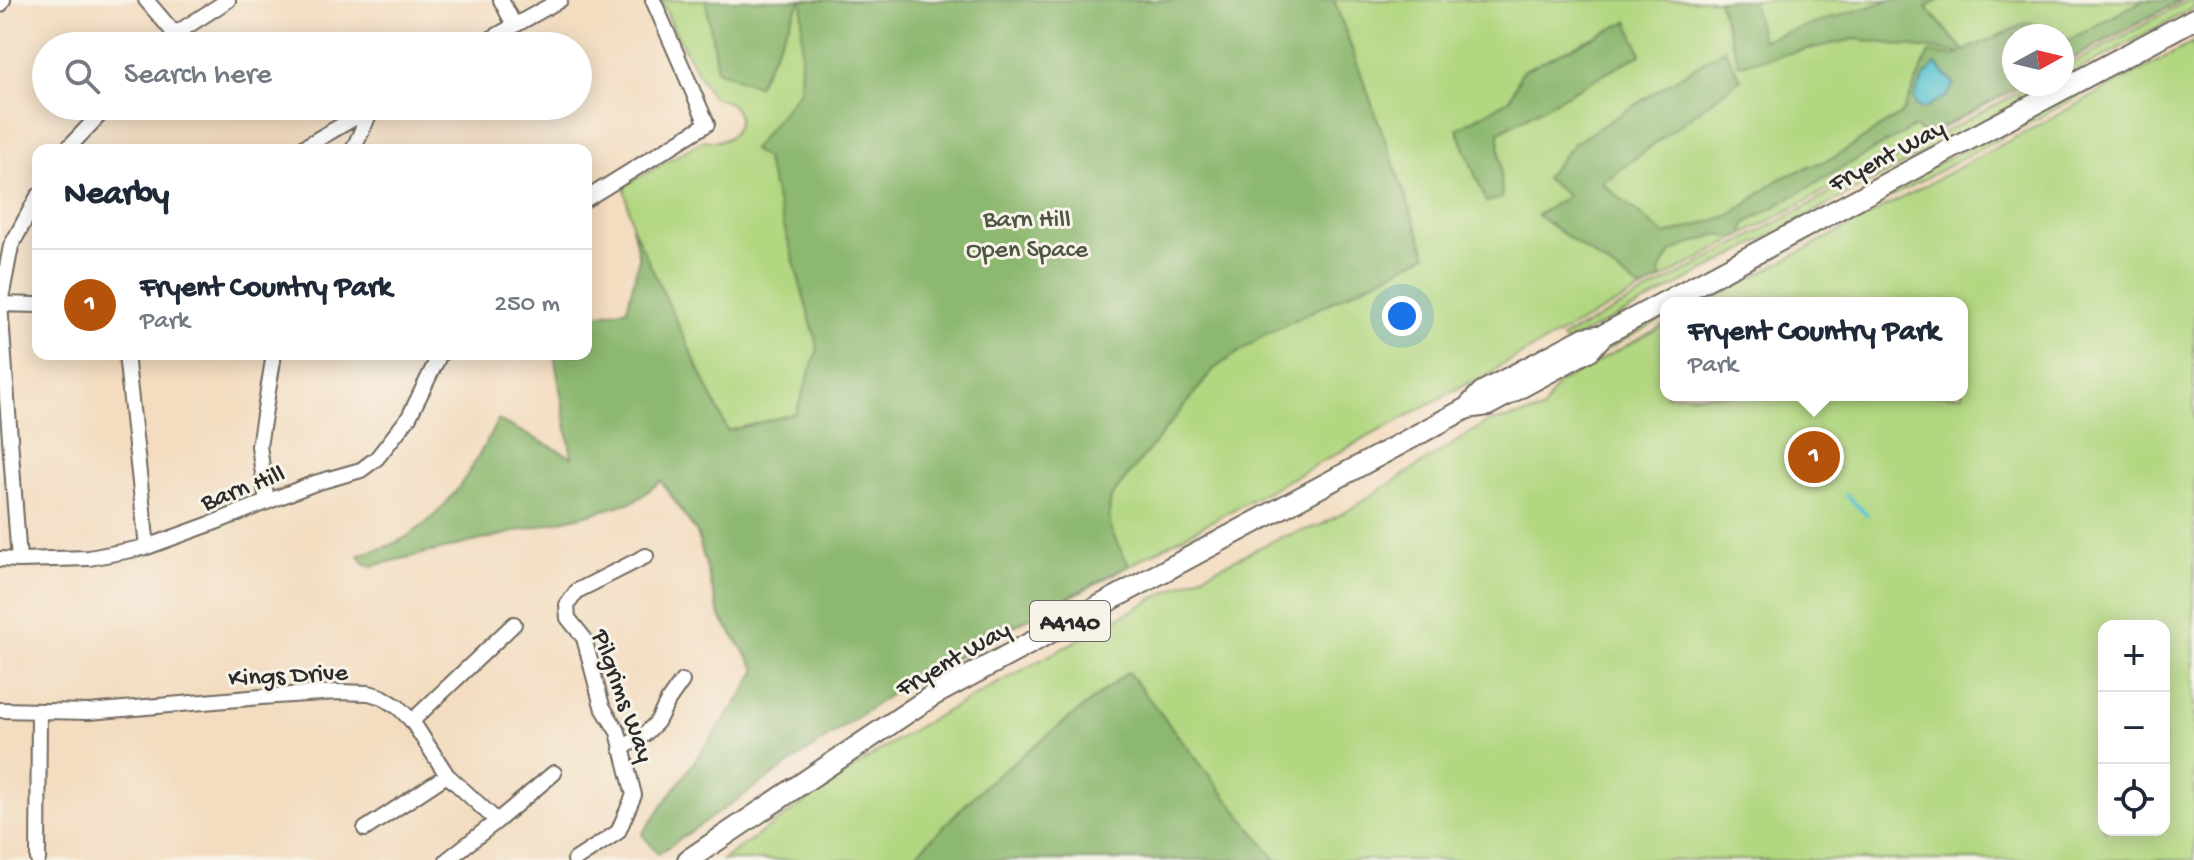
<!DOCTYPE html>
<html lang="en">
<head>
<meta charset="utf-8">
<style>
  body { margin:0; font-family:"Gochi Hand",sans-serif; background:#f2f2f3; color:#1f2937 }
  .controls { position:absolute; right:24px; bottom:24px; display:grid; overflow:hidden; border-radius:16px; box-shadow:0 4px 20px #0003 }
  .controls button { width:72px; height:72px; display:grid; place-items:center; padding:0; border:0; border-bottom:2px solid #e0e1e3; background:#fff; color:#1f2937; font:40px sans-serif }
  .compass { position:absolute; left:2002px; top:24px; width:72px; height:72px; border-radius:50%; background:#fff; box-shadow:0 4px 20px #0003; rotate:82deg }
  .you { position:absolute; left:1402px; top:316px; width:28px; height:28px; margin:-20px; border:6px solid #fff; border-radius:50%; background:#1a73e8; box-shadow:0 0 0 12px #1a73e833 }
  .badge { display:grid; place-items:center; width:52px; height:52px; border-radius:50%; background:#b45309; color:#fff; font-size:26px; font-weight:700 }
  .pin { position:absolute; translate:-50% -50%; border:4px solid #fff; box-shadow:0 2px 8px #0006 }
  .popup { position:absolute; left:1660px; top:297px; width:308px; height:104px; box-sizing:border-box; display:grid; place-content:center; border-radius:16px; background:#fff; filter:drop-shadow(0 2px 6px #0005); font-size:26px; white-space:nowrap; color:#747a83 }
  .popup b { font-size:30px; color:#1f2937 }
  .popup::after { content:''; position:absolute; left:50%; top:100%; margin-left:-16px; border:16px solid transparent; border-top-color:#fff }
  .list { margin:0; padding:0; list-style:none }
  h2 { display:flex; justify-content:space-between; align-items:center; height:104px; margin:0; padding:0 32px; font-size:34px }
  h2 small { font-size:26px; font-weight:400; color:#747a83 }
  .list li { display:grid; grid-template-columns:52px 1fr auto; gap:24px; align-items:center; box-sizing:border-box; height:112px; padding:0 32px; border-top:2px solid #e0e1e3 }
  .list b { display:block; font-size:30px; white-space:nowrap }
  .list p { margin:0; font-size:26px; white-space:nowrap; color:#747a83 }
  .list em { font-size:26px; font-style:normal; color:#747a83 }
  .icon { flex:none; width:44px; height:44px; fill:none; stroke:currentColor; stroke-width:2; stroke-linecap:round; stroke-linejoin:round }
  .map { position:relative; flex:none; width:2194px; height:860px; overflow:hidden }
  .search { position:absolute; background:#fff; box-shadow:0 4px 20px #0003; left:32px; top:32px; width:560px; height:88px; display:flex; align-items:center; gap:20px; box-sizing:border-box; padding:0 28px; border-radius:44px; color:#747a83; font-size:30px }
  .panel { position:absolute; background:#fff; box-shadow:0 4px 20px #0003; left:32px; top:144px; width:560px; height:216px; border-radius:16px }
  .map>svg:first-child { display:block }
</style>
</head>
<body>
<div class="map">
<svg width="2194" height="860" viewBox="0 0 2194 860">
  <rect width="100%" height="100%" fill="#f7f3e8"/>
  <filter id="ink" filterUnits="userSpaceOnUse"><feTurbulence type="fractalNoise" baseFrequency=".0125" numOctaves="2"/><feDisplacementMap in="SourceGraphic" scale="16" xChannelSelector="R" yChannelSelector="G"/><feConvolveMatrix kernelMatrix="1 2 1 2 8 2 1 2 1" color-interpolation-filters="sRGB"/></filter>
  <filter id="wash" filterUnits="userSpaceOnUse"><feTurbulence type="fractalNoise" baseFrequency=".006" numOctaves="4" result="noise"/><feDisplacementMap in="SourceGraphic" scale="32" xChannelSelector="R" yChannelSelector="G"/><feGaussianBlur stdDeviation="1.8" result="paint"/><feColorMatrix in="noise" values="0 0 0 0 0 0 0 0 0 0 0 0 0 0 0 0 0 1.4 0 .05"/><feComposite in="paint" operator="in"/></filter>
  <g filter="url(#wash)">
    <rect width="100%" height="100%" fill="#f3dcbf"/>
    <!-- green -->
    <path fill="#b2d781" stroke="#6e8156" stroke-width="2" fill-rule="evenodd" d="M661,0H2181L2062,64V36H2014V84H2024L1500,366L1491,374L1466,384L1082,591L1002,632L894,692L841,727L741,697L757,670L720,616L697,533L661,481L639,258L624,186L704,140C722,144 735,139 739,119C736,102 725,101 711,96L675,32Z
      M2189,0H2194V8L2062,79V69Z
      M2168,40L2178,43L1693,303H1678Z
      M2194,42V860H722L882,749L921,725L1157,597L1279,538L1321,525L1347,511L1486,423L1542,411L1558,383L1666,324V395H1962V303H1705ZM2104,626H2164V830H2104Z
      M2034,84H2053L1639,306L1565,343L1562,338Z
      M1666,310V317L1582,363L1578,358Z"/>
    <!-- forest -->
    <path fill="#8db86f" stroke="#5c724d" stroke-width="2" d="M706,0H801L757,86L717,70Z
      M803,0H1334L1427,255L1266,334L1214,369L1111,497C1105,527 1115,540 1129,565L1002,632L894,692L658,854L642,834L741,697L757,670L720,616L697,533L661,481L635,501L586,515L372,566L364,563L359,555C370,551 384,549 395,543C446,518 473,469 498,420L572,457L554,354H586V317L627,309L639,258L632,226L728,431L796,413L818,348L765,158L752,150L800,90Z
      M1718,0H1752L1762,40L1890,0H1941L1926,7L1964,51L2029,22L2060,36H2014V84H2024L1926,136L1914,127L1745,224L1743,235L1730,238L1718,234L1672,251L1659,272L1662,279L1642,290L1537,215L1568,196L1545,178L1573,144L1724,49L1741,79L1602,183L1665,235L1731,215L1781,178L1835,157L1903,112L1929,53L1954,56L1960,53L1855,39L1739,64Z
      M2143,0H2181L2062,64V37L2069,40Z
      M1628,21L1641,54L1499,132L1502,198L1486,202L1457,129L1510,99L1522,71Z
      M1128,672L1276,860H910L987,783Z"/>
    <!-- water -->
    <path fill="#57c3d0" stroke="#41777e" stroke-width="2" d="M1936,64L1954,84L1947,96L1923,109L1916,106L1914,97L1924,77Z"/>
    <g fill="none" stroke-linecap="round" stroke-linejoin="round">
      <!-- stream -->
      <path stroke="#57c3d0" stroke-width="4" d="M1846,495L1867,515"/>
    </g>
  </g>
  <g filter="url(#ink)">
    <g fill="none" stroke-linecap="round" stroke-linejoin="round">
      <!-- minor casing -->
      <g stroke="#71695f" stroke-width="18">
        <path id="minor" d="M146,0L175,34
          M501,0L514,25
          M0,5L3,0
          M164,46L175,34L228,0
          M478,46L560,0
          M66,150L108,106
          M299,150L375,106
          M353,150L372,108
          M586,199L707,124L653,0
          M0,304L38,305
          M126,354L147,547
          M267,502L259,446L274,354
          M0,559L19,560L89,558L147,547L213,523L315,483L361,470L377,458L409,417L440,354
          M19,560L0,304L11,246L38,196
          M0,710L89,712L261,697L337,692L369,693L382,697L398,707L412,721L447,775L497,821L554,773
          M412,721L514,624
          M621,749L645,734L657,722L668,701L682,681
          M365,829L447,775
          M38,860L39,711
          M447,860L497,821
          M575,860L618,832L634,795L618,732L602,706L584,638L568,618L567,605L577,591L646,556"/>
      </g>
      <!-- primary casing -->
      <g stroke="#71695f" stroke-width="24">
        <path id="primary" d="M1467,408L1482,392L1584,338L1598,336
          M688,860L932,696L1467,408L1488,405L1590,350L1603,335L2194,19"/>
      </g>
      <!-- minor -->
      <use href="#minor" stroke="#fff" stroke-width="14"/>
      <!-- primary -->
      <use href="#primary" stroke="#fff" stroke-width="20"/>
    </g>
  </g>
  <g text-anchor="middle" stroke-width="6" stroke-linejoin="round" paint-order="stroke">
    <!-- shield labels -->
    <rect fill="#f7f3e8" stroke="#686764" stroke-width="2" x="1030" y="601" width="80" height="40" rx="6"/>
    <g font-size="24" font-weight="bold" fill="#2b2b2b">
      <text x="1070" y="629">A4140</text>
    </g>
    <!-- street labels -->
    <g font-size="26" fill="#2b2b2b" stroke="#f7f3e8">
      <text transform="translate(1886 154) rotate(-28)" y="9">Fryent Way</text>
      <text transform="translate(242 486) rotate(-21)" y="9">Barn Hill</text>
      <text transform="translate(952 657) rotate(-30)" y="9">Fryent Way</text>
      <text transform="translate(288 673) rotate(-3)" y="9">Kings Drive</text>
      <text transform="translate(625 695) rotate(70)" y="9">Pilgrims Way</text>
    </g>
    <!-- park labels -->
    <g font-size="26" fill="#4d5640" stroke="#f7f3e8">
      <text x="1027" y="226">Barn Hill<tspan x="1027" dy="30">Open Space</tspan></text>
    </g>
  </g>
</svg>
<div class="controls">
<button>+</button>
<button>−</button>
<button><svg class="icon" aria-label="locate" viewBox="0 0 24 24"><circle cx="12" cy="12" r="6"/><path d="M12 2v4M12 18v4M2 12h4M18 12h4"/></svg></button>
</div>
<svg class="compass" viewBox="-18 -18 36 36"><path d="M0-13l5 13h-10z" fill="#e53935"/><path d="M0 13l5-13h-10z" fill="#747a83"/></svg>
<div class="you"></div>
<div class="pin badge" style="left:1814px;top:457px">1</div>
<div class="popup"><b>Fryent Country Park</b>Park</div>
<div class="search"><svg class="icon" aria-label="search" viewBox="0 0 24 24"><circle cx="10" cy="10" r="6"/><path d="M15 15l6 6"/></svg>Search here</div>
<section class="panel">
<h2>Nearby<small></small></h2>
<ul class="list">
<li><span class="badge">1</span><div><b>Fryent Country Park</b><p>Park</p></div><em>250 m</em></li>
</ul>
</section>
</div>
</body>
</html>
